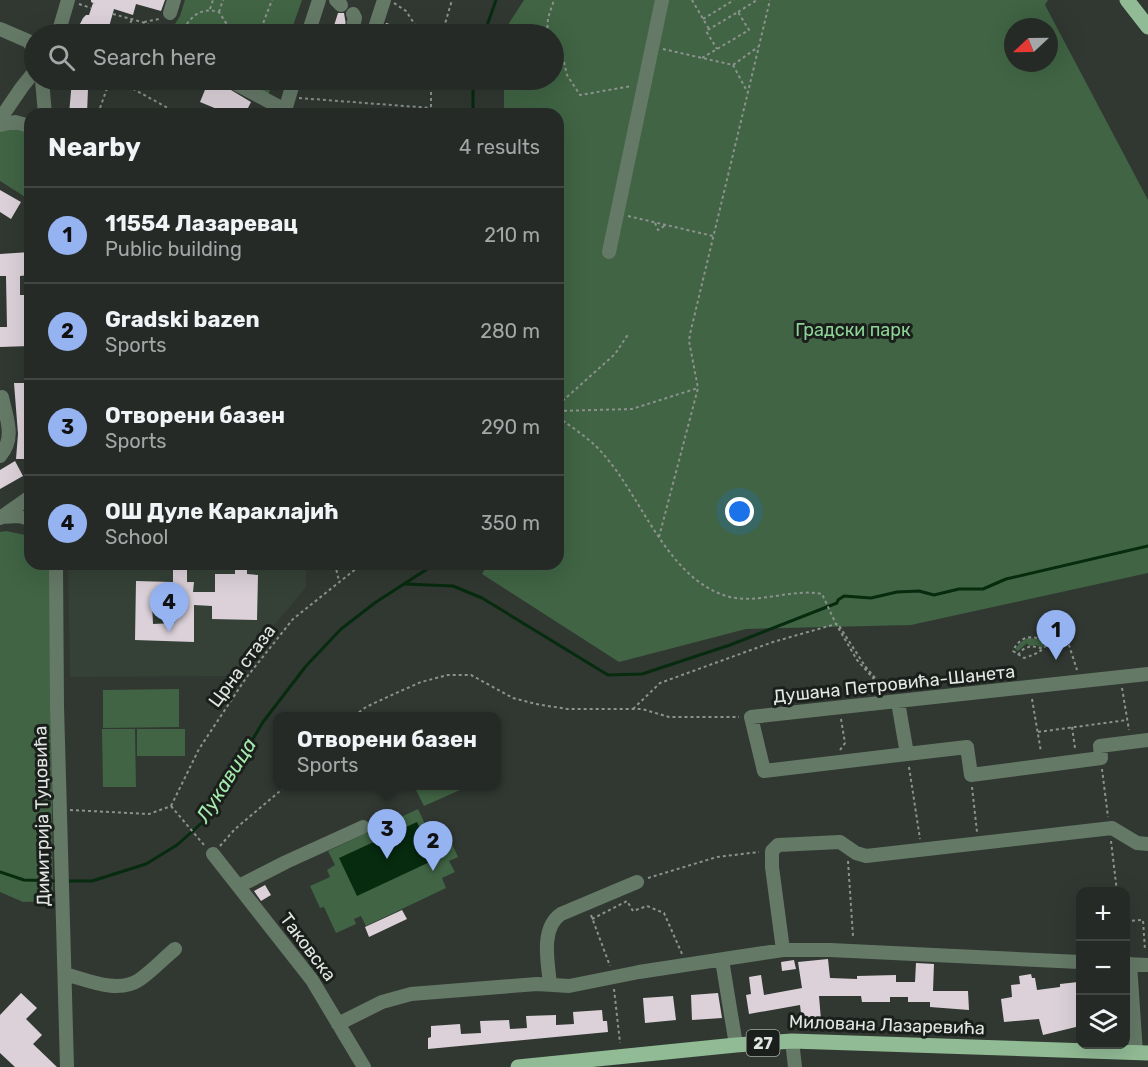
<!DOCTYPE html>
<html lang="en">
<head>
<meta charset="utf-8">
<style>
  body { margin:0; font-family:Rubik,sans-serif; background:#313632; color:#f1f3f6 }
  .controls { position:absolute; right:18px; bottom:18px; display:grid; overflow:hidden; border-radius:12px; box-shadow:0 6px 24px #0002 }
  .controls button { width:54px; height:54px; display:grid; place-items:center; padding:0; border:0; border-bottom:2px solid #424643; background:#252a26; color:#f1f3f6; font:30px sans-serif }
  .compass { position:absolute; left:1004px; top:18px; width:54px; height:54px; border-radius:50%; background:#252a26; box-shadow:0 6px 24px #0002; rotate:248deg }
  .you { position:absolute; left:740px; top:512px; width:21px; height:21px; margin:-15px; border:4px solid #fff; border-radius:50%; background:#1a73e8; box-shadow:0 0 0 9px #1a73e833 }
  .badge { display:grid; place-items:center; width:39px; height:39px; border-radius:50%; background:#95b2f1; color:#111; font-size:20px; font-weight:700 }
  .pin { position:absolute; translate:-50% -50px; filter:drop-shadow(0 2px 3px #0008) }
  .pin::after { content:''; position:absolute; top:32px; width:21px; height:18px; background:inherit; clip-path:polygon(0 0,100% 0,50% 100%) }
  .popup { position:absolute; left:273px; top:712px; width:228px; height:78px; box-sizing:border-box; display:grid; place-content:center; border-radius:12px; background:#252a26; filter:drop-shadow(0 2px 4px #0005); font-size:20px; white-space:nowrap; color:#a3a7a7 }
  .popup b { font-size:22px; color:#f1f3f6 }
  .popup::after { content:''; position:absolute; left:50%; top:100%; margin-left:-12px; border:12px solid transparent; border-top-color:#252a26 }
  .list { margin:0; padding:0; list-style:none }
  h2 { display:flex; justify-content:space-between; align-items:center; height:78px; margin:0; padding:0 24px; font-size:26px }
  h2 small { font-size:20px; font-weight:400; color:#a3a7a7 }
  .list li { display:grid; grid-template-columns:39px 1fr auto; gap:18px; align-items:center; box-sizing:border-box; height:96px; padding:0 24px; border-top:2px solid #424643 }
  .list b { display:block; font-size:22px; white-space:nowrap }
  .list p { margin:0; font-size:20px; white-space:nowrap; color:#a3a7a7 }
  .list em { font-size:20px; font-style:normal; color:#a3a7a7 }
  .icon { flex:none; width:33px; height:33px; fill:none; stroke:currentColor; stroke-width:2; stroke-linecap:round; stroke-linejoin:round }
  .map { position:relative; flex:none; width:1148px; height:1067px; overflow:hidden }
  .search { position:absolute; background:#252a26; box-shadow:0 6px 24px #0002; left:24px; top:24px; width:540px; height:66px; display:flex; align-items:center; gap:15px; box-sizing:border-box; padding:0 21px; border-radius:33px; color:#a3a7a7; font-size:22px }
  .panel { position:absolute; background:#252a26; box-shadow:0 6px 24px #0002; left:24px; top:108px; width:540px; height:462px; border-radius:18px }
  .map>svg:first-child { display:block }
</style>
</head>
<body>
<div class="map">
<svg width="1148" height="1067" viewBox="0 0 1148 1067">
  <rect width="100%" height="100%" fill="#313832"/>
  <!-- built -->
  <path fill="#354136" d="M68,564H306V587L232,676L70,677Z"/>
  <!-- green -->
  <path fill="#406444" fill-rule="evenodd" d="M185,0H302L290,34H169L180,16Z
    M524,0H1048L1045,5L1148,200V573L911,625L746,629L619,662L482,574L488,564H558V114H504V80H554V34H504V31ZM1013,27H1049V63H1013Z
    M230,80H276L272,89L270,88L268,99Z
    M8,127L25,129L30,133V200L0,181V132Z
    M6,531L30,536V564H50V566L53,901L23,902L0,892V532Z
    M1028,638L1039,639L1046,643L1042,648L1036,645L1029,646L1027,643L1018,651L1015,649L1021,642Z
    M179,689V727L103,728V690Z
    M102,729H135L136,787H103Z
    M137,729H185V756H137Z
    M414,786H469L424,806Z
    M418,809L425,824L433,821L445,847L452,844L458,857L449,861L455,872L442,878L446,888L366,926L361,916L354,919L356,924L336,933L324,907L320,908L310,886L330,877L327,870L335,865L328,851Z"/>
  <!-- water -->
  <path fill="#072b0f" d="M417,822L434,860L357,896L339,858Z"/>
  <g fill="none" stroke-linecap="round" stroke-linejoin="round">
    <!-- stream -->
    <path stroke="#072b0f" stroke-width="3" d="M484,34L496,0
      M473,114V80
      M405,584L453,586L482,598L608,675L642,674L730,645L837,603L838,600L844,596L871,598L897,592L919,591L934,595L959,589H983L1006,579L1148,546
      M0,872L24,880L57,881
      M67,881H92L146,864L177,845L204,821L263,722L306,666L341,629L376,602L435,564"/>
  </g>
  <!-- building -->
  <path fill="#dcd1d9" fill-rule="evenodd" d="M91,0H165L161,11L136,4L133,15L114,9L107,34H75L83,18L86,15H89L93,3L98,5L91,2Z
    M338,13H344L346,25L351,31L357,30L363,25L360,34H342L332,32Z
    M386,23L416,32V34H382Z
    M72,80H96L94,89H88L87,114H69Z
    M209,80L221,84L251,102L245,114H229L200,102Z
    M0,190L21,202L11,219L0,212Z
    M30,252V275L20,276V295H24V326H30V346L0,347V327H7L6,276H0V254Z
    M14,383H30V459H16L18,434Z
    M15,461L23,476L0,489V470Z
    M173,564H187V582H194L193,592H215V574H235V564H247V574L258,575L257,620L212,619V606L194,605V642L135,640L136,581L173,582ZM174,602L175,623L153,624L152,603Z
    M265,885L271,895L261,901L254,891Z
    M402,910L407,919L369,937L365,927Z
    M828,959L830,978L857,979V976L896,975V982H915L916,963L934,964L933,991H968L969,1010L930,1007V1002H908V997H890V1002H862L861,996H819L821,1020L802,1022L800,1005L749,1014L746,995L751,994L749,977L761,975L764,995L802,988L798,962Z
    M794,960L796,969L782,971L781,962Z
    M1031,974L1032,978H1035L1037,990L1060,987V984L1078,982L1080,993L1077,994L1080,1010V1026L1043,1035L1039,1019L1004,1022L1001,999L1012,997L1011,985L1020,984L1019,976Z
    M21,993L37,1008L26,1019L42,1035L33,1044L57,1067H15L0,1053V1015Z
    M718,993L722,1018L692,1020L691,995Z
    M673,996L676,1020L645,1023L643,998Z
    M602,1010L603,1021H607L608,1032L428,1049V1038L431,1037V1026L460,1024L461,1034L481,1033L480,1021L509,1020L510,1029L527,1028L526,1016L556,1015V1025L574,1024L573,1012Z"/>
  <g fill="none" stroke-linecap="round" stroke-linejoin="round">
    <!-- minor-tunnel -->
    <path stroke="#4b524c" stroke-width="14" stroke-dasharray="14 7" stroke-linecap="butt" d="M348,34L354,22"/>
    <!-- path -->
    <path stroke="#8c928d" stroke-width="2" stroke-dasharray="3 3" stroke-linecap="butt" d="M692,0L709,29
      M394,3L406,11L421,34
      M79,4L91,8
      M210,9L213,0
      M219,12L223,0
      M738,12L757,0
      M113,14L142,22L171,34
      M703,19L734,0
      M144,22L159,19
      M126,34L132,19
      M180,34C190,19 198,6 219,12L233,34
      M259,34L272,0
      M442,34L452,0
      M547,34L548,18L554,0
      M554,41L561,49L567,75L580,95L632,86
      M663,49L733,65L758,47
      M702,58L749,30L738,12L706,31L717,49
      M733,65L748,93
      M117,80L177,113
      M259,80L267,85
      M431,80V114
      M299,98L431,108
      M100,108L110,80
      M628,216L713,236
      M655,223L658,230L666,225
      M558,405L615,354L629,333
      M558,411L632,409L698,388
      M558,417C574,429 592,440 604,455C643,499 668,581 730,597C759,604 794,588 822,594L836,624H838L865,666L885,690
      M659,537L698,388L689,341L690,334L770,0
      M335,564L339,581
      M1067,639L1077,670
      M1048,643C1034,634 1020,635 1013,651L1024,658C1037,654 1042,651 1050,641
      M1018,655C1025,645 1033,645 1043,649
      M1122,688L1129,730
      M1032,699L1041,752
      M633,709L660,683L773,642L836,624L857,660L874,679
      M354,716L366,707L394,694L421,682L448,675H471L513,698L536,704L567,709H642L669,717H739
      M1072,727L1075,748
      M1038,732L1127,720
      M840,750L845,743L841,719
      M909,767L920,839
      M1102,769L1108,817
      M972,787L977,832
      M171,806L199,749L246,678L293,619L362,564
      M171,806L204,845
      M70,810L149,814L171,806
      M1111,841L1117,892
      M220,846L235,829L286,786
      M848,861L853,936
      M648,878L717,857L759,852
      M591,915L610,966
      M592,919L627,901L633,911L647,906L664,913L682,954
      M1126,921L1143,920L1145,950
      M614,989L620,1043"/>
    <!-- minor -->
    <path stroke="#657967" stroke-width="14" d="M336,0L341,5
      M170,13L174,0
      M353,14L355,18L354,22
      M0,29L28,41L34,49
      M58,34L68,0
      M308,34L319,0
      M373,34L384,0
      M42,80L45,114
      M229,80L285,110
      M284,114L294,80
      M0,119L22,87L34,72
      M0,125L15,122L30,126
      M609,252L662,0
      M0,456C16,438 6,417 2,397
      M1,517L19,516L30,519
      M0,518L30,497
      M56,564L57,706L67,1067
      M898,702L907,754L764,771L751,717L1148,674
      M907,754L967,747L971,775L1101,758L1100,746L1148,740
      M213,854L312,980L364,1067
      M239,886L286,862L363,827
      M783,950L772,867V851L778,845L840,842L856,853L866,856L1112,828L1137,843L1148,844
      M722,960L736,1045
      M1126,964L1148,965
      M1130,964L1136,1053
      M65,974C87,980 118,994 139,980C152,971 163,959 175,949
      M550,984C548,963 540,928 561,914L637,882
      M338,1024L382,1002L411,994L537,984L569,986L639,972L783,950H830L1080,962
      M792,1041L795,1067"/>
    <!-- major -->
    <path stroke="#91bb95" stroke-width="15" d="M1127,0L1148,27
      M518,1067L736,1045L792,1041L1148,1053"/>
  </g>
  <g text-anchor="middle" stroke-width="6" stroke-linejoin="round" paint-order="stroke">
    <!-- shield labels -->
    <rect fill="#1b1f1c" stroke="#a6aaa7" stroke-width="1.5" x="746.5" y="1030" width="33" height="26" rx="4.5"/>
    <g font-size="16" font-weight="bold" fill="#e1e6e2">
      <text x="763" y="1049">27</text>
    </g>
    <!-- park labels -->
    <g font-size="18" fill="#8ed497" stroke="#1b1f1c">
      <text x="853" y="336">Градски парк</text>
    </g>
    <!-- street labels -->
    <g font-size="18" fill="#e1e6e2" stroke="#1b1f1c">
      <text transform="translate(242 666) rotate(-53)" y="6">Црна стаза</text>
      <text transform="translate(894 684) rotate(-6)" y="6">Душана Петровића-Шанета</text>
      <text transform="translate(42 816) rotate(-91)" y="6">Димитрија Туцовића</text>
      <text transform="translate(308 947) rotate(53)" y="6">Таковска</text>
      <text transform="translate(887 1025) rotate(2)" y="6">Милована Лазаревића</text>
    </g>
    <!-- water labels -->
    <g font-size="20" font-style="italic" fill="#a4ebac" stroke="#1b1f1c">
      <text transform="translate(226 780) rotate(-58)" y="7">Лукавица</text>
    </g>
  </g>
</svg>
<div class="controls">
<button>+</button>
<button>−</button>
<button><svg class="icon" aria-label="layers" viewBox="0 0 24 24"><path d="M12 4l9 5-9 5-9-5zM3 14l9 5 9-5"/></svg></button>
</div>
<svg class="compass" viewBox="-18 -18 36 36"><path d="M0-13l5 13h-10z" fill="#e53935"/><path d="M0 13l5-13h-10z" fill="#a3a7a7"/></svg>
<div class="you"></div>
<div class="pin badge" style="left:1056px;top:660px">1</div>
<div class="pin badge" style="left:433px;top:871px">2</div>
<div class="pin badge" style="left:387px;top:859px">3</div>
<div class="popup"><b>Отворени базен</b>Sports</div>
<div class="pin badge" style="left:169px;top:632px">4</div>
<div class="search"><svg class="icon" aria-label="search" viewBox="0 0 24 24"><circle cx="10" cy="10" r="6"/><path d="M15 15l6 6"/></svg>Search here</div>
<section class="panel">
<h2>Nearby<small>4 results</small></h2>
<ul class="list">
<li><span class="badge">1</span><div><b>11554 Лазаревац</b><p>Public building</p></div><em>210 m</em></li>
<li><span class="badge">2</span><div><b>Gradski bazen</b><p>Sports</p></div><em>280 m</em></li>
<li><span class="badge">3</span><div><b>Отворени базен</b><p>Sports</p></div><em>290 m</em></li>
<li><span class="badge">4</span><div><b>ОШ Дуле Караклајић</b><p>School</p></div><em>350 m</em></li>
</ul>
</section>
</div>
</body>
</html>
